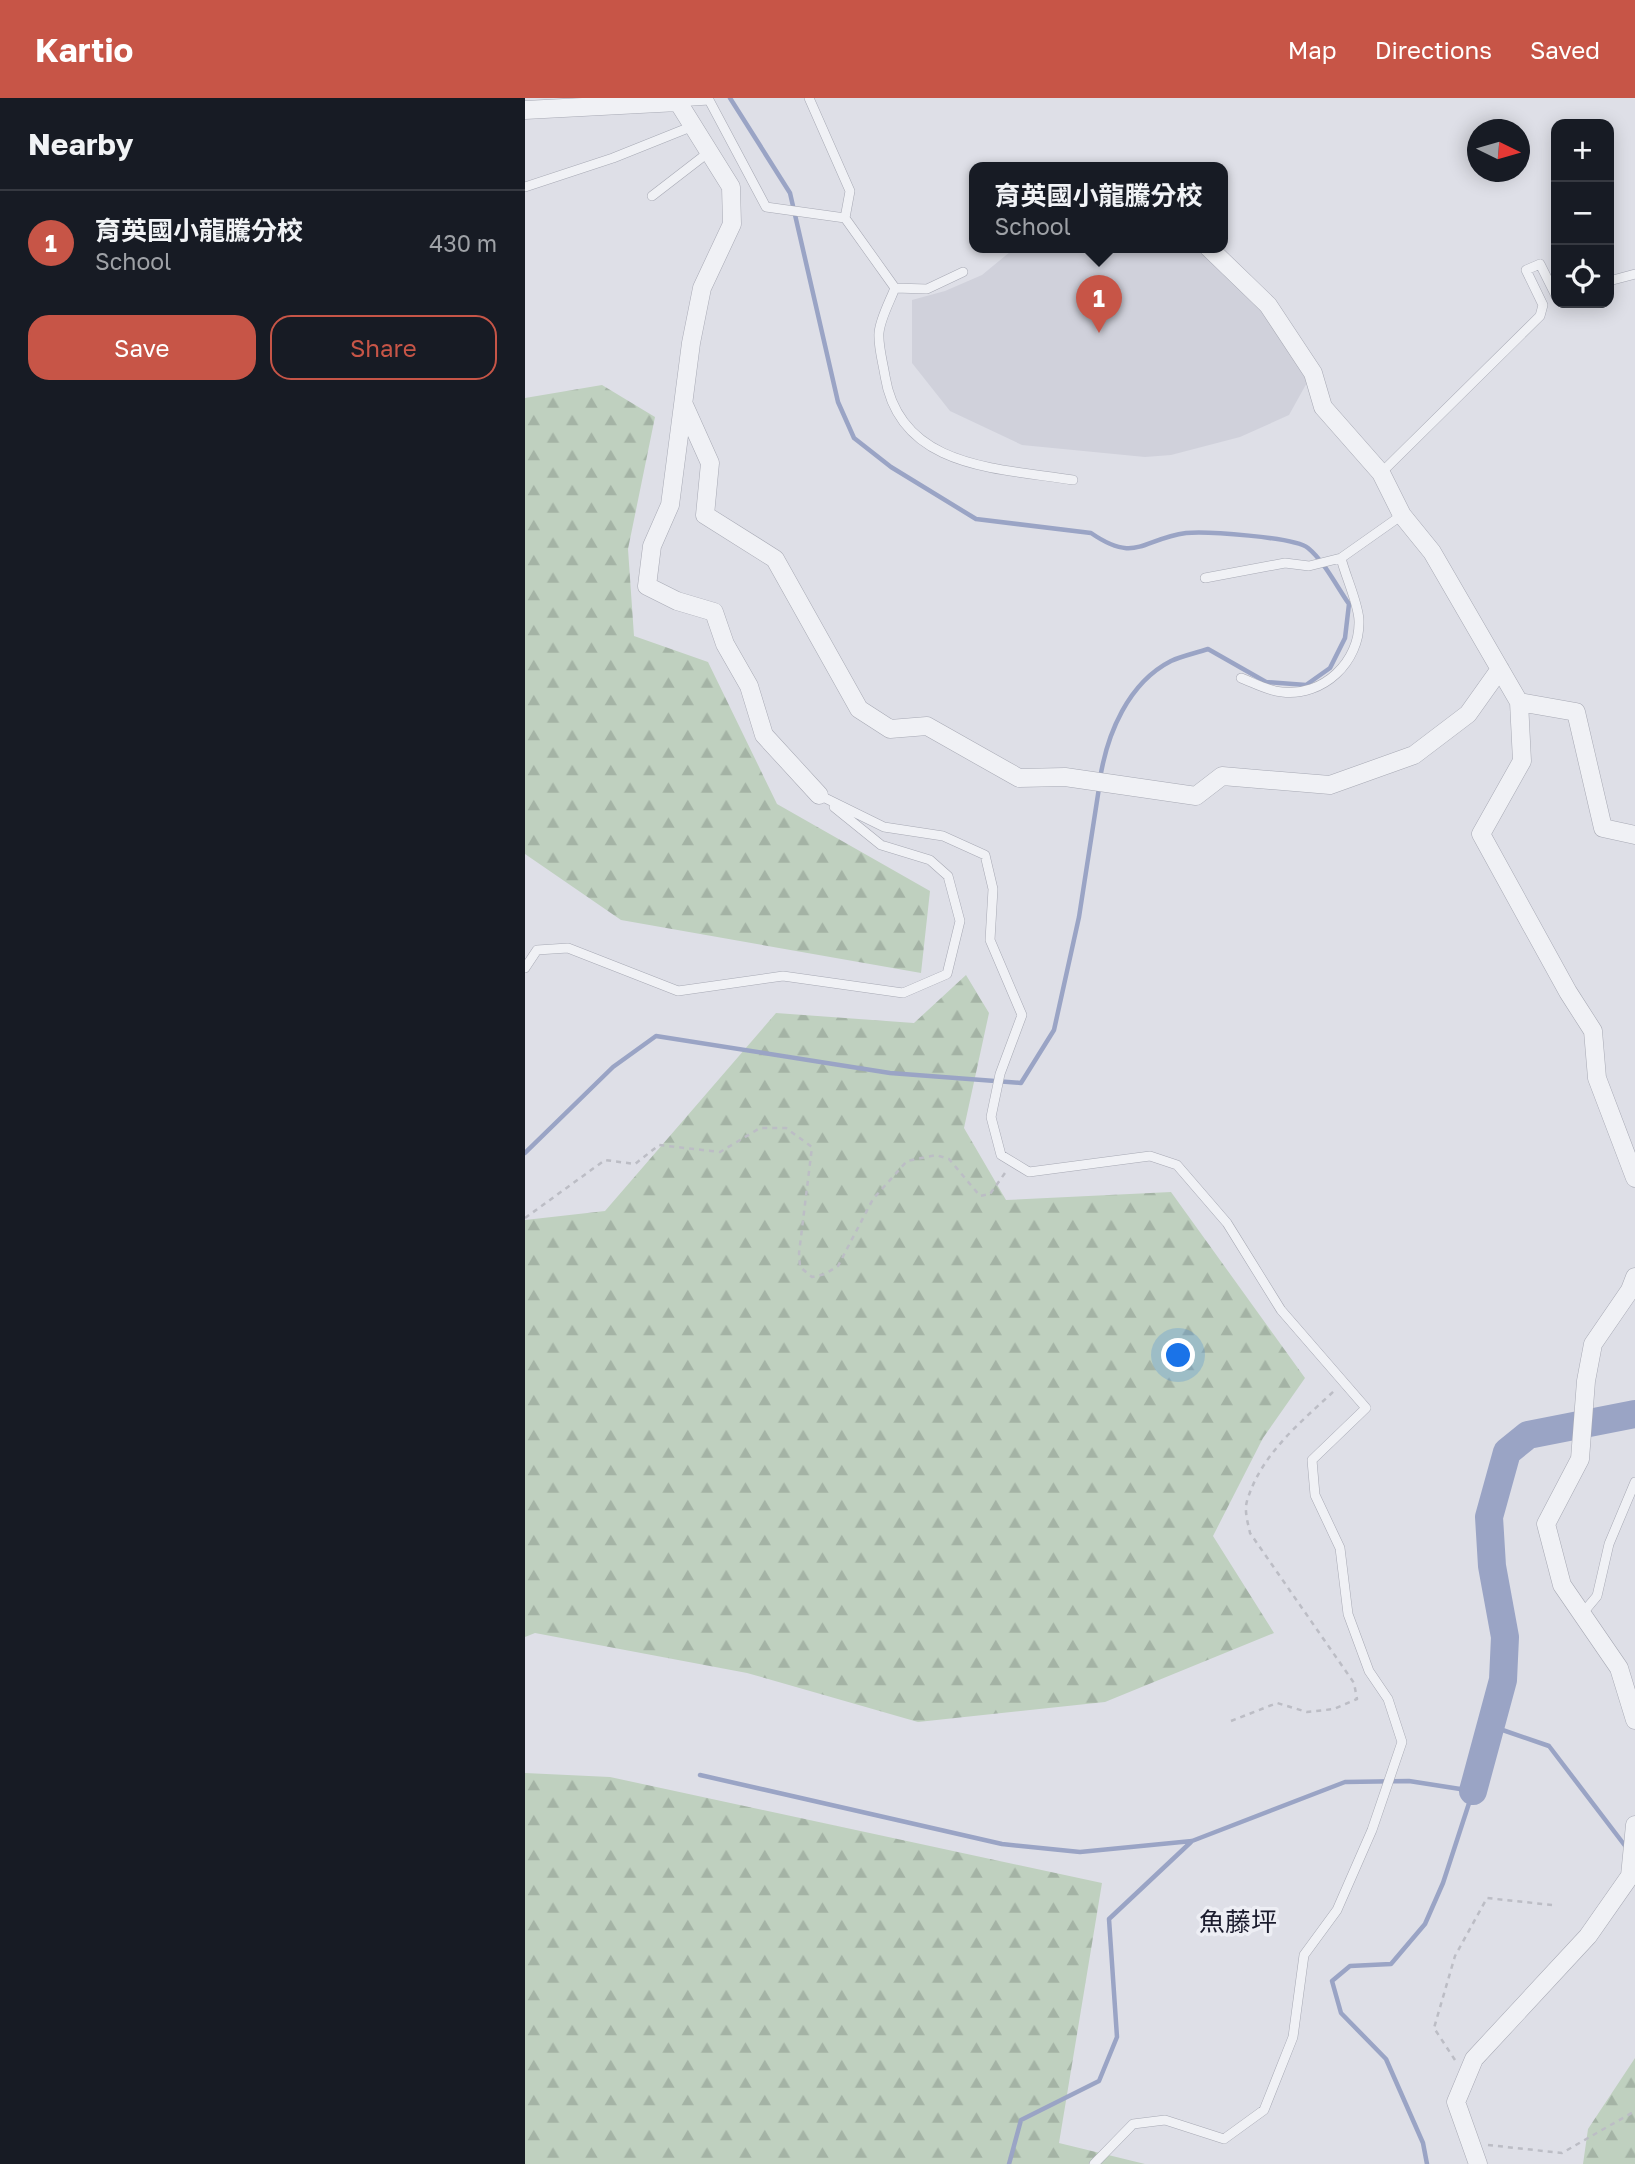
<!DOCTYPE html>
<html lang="en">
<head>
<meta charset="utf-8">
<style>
  body { margin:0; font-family:"Golos Text","Noto Sans TC",sans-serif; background:#20242c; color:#f1f3f6 }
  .controls { position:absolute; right:21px; top:21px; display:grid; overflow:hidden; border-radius:14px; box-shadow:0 4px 18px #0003 }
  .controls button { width:63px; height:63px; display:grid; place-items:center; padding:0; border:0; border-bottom:2px solid #363941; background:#171b24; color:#f1f3f6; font:35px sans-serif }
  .compass { position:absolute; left:942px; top:21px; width:63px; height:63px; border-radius:50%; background:#171b24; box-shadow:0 4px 18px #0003; rotate:95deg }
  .you { position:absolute; left:654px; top:1258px; width:24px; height:24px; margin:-18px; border:5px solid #fff; border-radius:50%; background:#1a73e8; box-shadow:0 0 0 10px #1a73e833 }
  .badge { display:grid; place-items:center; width:46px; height:46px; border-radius:50%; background:#c75547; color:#fff; font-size:23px; font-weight:700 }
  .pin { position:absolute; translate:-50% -58px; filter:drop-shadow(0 2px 4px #0008) }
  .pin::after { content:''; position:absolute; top:37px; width:24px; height:21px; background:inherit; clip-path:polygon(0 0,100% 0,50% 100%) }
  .popup { position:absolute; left:444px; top:64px; width:259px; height:91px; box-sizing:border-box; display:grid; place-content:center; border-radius:14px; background:#171b24; filter:drop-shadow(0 2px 5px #0005); font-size:23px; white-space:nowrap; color:#9ea1a6 }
  .popup b { font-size:26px; color:#f1f3f6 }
  .popup::after { content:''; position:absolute; left:50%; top:100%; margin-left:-14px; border:14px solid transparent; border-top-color:#171b24 }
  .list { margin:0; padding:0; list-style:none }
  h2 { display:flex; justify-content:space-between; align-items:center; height:91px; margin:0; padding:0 28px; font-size:30px }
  h2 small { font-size:23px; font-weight:400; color:#9ea1a6 }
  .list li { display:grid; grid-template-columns:46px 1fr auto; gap:21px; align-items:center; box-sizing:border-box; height:105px; padding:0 28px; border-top:2px solid #363941 }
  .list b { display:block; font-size:26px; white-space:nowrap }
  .list p { margin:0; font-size:23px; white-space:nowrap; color:#9ea1a6 }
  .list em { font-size:23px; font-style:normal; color:#9ea1a6 }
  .actions { display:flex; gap:14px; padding:21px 28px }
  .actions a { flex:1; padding:16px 0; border:2px solid #c75547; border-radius:21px; text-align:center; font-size:24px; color:#c75547 }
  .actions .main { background:#c75547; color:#fff }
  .icon { flex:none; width:38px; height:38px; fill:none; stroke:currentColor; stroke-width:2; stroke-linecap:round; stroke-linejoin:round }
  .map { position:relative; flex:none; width:1110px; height:2066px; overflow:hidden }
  header { display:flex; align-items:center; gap:42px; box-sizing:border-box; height:98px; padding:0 35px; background:#c75547; color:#fff }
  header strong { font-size:33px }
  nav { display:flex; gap:38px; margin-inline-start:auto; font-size:24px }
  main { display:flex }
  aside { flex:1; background:#171b24 }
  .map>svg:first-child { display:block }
</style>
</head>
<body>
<header>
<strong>Kartio</strong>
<nav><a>Map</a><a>Directions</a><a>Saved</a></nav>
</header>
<main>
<aside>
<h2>Nearby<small></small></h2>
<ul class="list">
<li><span class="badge">1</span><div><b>育英國小龍騰分校</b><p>School</p></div><em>430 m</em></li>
</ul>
<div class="actions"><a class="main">Save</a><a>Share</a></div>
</aside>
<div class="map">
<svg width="1110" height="2066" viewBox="0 0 1110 2066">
  <defs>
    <pattern id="forest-firs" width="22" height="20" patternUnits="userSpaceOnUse" patternTransform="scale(1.75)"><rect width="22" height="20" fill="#bfd0bf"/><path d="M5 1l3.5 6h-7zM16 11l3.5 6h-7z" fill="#a4b3a5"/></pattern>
  </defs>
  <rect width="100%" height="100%" fill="#dedfe7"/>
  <!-- built -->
  <path fill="#d0d1db" d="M491,149H689L747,205L784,281L764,317L715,339L646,357L620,359L497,347L425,313L387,265V202L420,193L457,177Z"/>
  <!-- forest -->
  <path fill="url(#forest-firs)" d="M77,287L130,319L103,451L109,538L183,564L252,706L405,793L396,875L96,822L0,756V300Z
    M441,877L464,915L439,1030L481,1102L646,1094L780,1280L738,1340L688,1438L749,1535L580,1604L393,1624L222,1575L10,1535L0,1539V1122L80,1113L251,915L389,925Z
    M0,1675L85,1679L577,1785L534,2045L620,2066H0Z
    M1110,1960V2066H1058L1063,2031Z"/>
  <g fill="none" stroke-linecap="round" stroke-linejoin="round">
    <!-- stream -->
    <path stroke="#9aa4c5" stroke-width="4.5" d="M205,0L265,95L313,304L329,340L366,369L451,421L566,435C611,466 617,441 661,435C680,433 769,439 783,450C799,463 812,489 824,506L820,540L805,570L781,587L741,584L683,551C671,555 657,558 646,563C603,585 582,636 575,681
      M0,1055L88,969L131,938L365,975L496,985L529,932L554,819L574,690
      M966,1628L1024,1648L1101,1749
      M175,1677L477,1746L555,1754L667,1743L820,1684L884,1683L948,1693L918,1785L900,1826L866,1866L825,1868L807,1883L816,1915L861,1961L898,2045L902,2066
      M484,2066L496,2022L574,1983L592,1939L584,1821L666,1744"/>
    <!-- river -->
    <path stroke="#9aa4c5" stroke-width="28" d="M948,1693L978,1582L980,1539L967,1468L964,1419L982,1354L1003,1337L1110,1316"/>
    <!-- lane casing -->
    <g stroke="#a7a9b4" stroke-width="10">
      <path id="lane" d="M284,0L325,93L320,120
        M153,4L184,2L241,109L320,120L370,190C365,203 355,221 354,235C353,248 358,265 360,278C375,371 473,370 548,382
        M0,89L88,60L168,28
        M127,98L184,54
        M1084,183L1110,176
        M370,190L402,191L438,174
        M856,375L1015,218L1018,207L1001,172L1015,166L1031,198
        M680,480L760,465L784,468L816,460L877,417
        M716,580C729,585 743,593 757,594C798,599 835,564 834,523C834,507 820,477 816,460
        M294,697L359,729L418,738L460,757L468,791L465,842L497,917L475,976L466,1019L476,1057L504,1074L625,1058L652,1067L702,1125L756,1212L841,1310L787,1362L790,1397L815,1450L823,1516L844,1573L863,1601L877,1644L847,1732L812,1812L779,1857L768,1939L739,2012L699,2041L640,2022L608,2026L569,2066
        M0,870L12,852L43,850L153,893L258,878L378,895L422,876L435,823L423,778L405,762L356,747L309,709
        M1057,1516L1072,1498L1084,1446L1110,1384"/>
    </g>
    <!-- street casing -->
    <g stroke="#a7a9b4" stroke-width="19">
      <path id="street" d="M0,12L153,4L206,89L207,126L177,190L166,245L145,407L127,448L122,488L152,503L189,514L200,546L224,588L239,637L294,697
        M683,149L743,207L788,275L798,309L856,375L877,417L907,454L994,604L997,663L956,736L1043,894L1068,933L1072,980L1110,1080
        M159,307L185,365L180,417L250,461L334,611L365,631L402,628L494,680L540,679L671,698L697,678L805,687L889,657L943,616L975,571
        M994,604L1051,614L1078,730L1110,737
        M1110,1179L1105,1192L1068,1246L1061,1283L1055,1361L1021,1426L1037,1487L1094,1570L1110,1622
        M953,2066L931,2004L949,1961L1063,1838L1105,1778L1110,1727"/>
    </g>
    <!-- path -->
    <path stroke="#bcbdc5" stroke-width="2.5" stroke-dasharray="5 5" stroke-linecap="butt" d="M0,1120L80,1062L110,1066L134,1047L195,1054L235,1030H261L287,1049L274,1155L275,1169L287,1179L300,1176L313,1168L348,1101L382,1063L411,1057L424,1061L455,1098L465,1096L480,1075
      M706,1623L752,1605L782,1614L809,1611L832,1601L829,1585L725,1435C723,1425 719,1413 722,1403C736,1356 775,1325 809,1293
      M930,1962L909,1930L930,1858L962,1800L1027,1807
      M963,2047L1037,2055L1110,2013"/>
    <!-- lane -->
    <use href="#lane" stroke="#f0f1f5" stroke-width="9"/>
    <!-- street -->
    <use href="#street" stroke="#f0f1f5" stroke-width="18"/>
  </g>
  <g text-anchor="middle" stroke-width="7" stroke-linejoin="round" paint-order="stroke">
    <!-- quarter labels -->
    <g font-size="26" fill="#1a1b2d" stroke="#edeef4">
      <text x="713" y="1833">魚藤坪</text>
    </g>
  </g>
</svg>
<div class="controls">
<button>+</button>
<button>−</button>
<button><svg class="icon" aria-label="locate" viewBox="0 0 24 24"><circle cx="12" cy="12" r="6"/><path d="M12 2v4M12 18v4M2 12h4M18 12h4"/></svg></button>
</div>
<svg class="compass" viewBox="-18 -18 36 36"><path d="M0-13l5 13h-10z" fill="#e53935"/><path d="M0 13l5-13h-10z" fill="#9ea1a6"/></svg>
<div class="you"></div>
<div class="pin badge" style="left:574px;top:235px">1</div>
<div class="popup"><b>育英國小龍騰分校</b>School</div>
</div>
</main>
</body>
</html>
